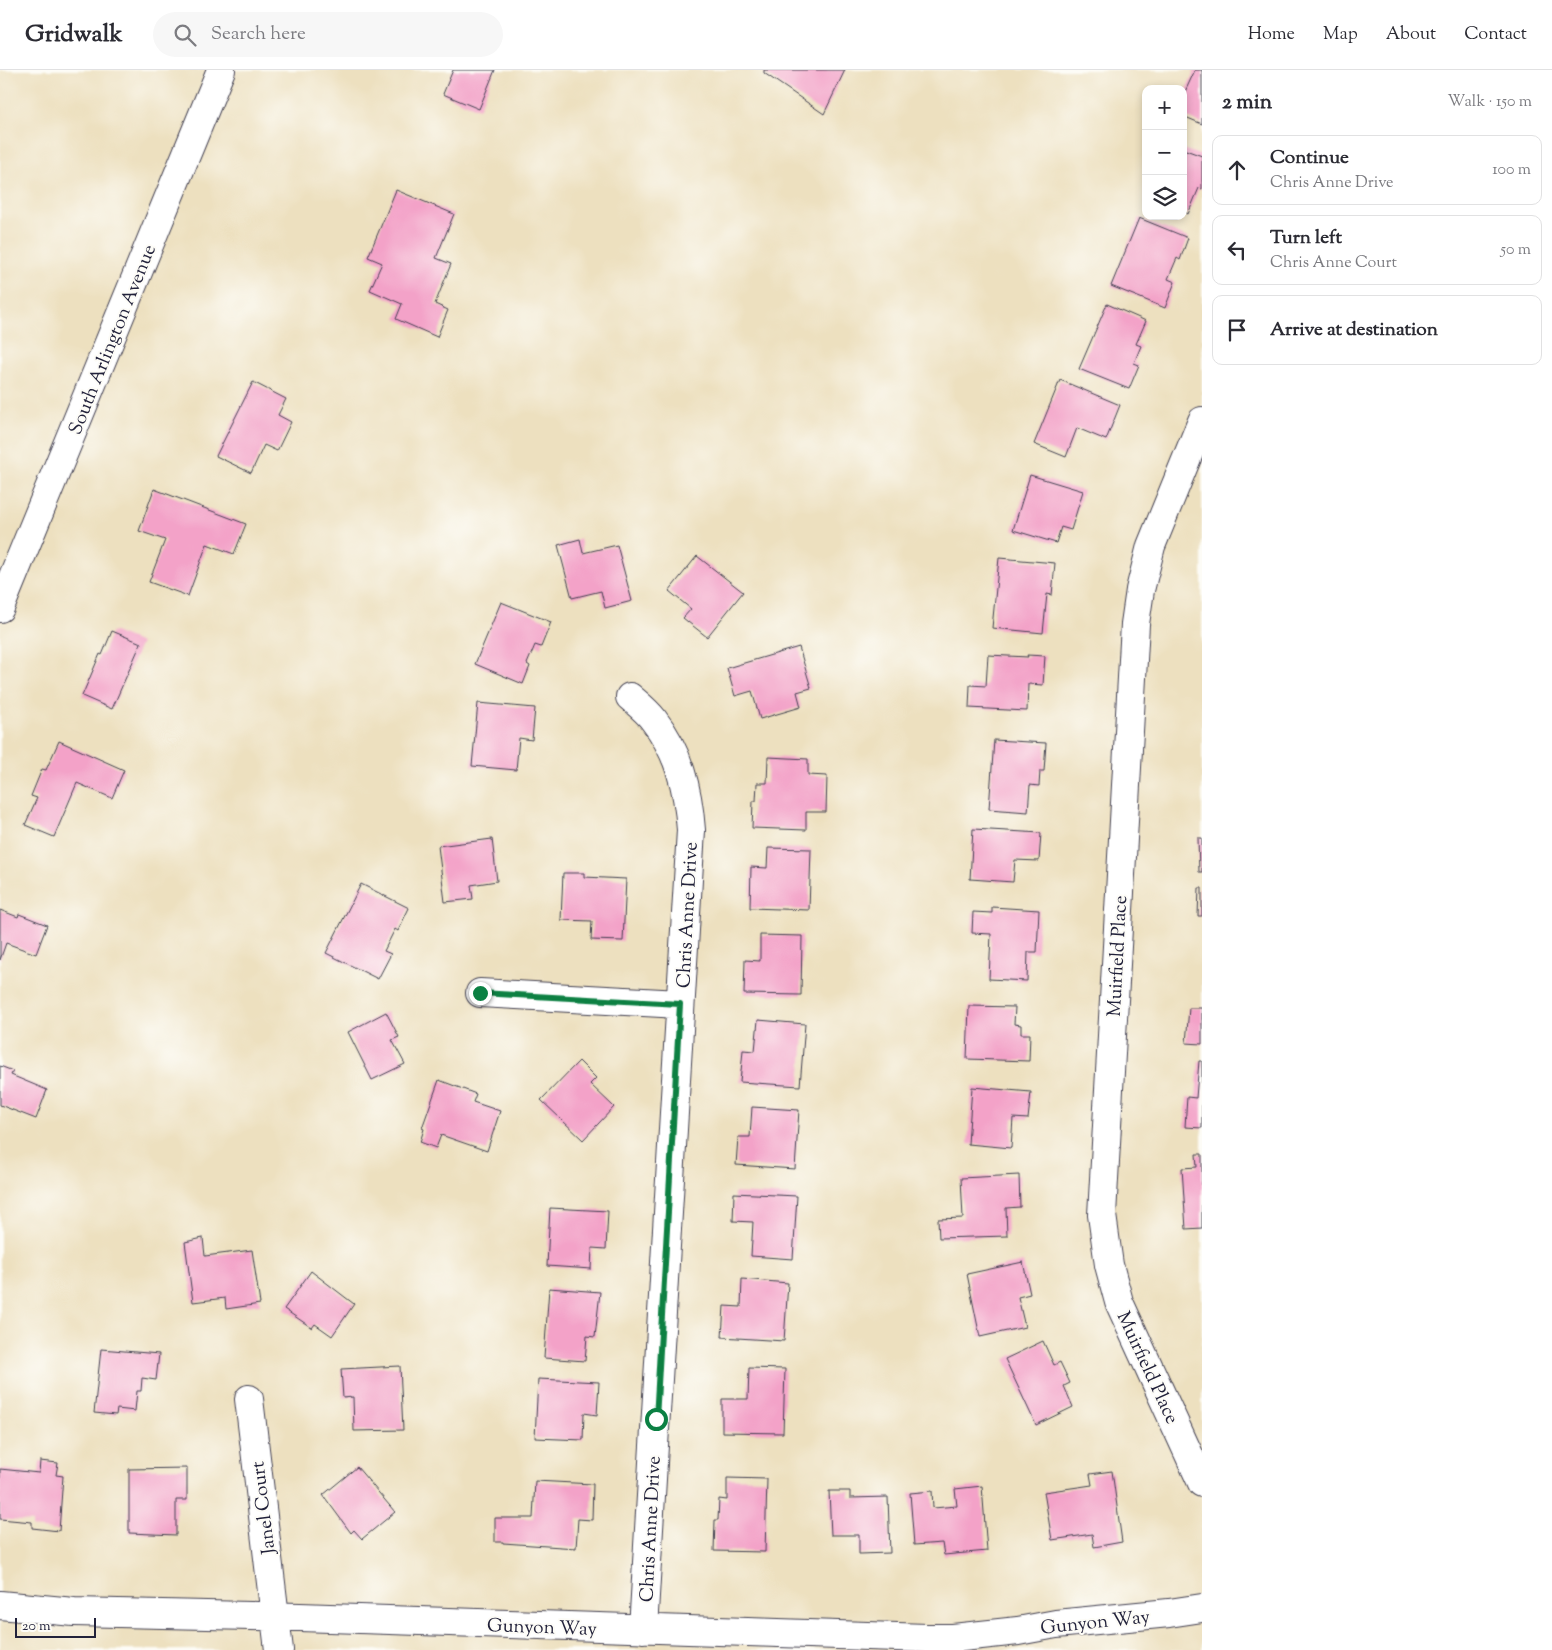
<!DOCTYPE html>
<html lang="en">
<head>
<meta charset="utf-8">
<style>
  body { margin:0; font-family:"Sorts Mill Goudy",serif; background:#f7f7f7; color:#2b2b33 }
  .controls { position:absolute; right:15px; top:15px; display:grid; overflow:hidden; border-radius:10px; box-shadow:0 2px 8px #0003 }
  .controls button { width:45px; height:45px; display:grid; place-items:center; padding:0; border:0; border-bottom:1px solid #e1e1e2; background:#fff; color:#2b2b33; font:25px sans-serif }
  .scale { position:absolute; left:15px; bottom:12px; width:81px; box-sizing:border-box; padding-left:5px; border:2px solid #22223b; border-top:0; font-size:14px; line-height:18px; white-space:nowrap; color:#22223b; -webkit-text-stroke:4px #fdfcf7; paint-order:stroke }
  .stop { position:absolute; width:15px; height:15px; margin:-11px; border:4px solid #0b8043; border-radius:50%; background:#fff }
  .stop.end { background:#0b8043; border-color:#fff; box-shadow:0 1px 5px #0008 }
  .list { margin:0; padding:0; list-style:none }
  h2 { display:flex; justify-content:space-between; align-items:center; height:65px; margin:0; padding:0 20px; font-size:21px }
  h2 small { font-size:16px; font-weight:400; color:#7c7c81 }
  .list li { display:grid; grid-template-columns:32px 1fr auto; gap:15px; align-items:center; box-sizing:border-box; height:70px; margin:0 10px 10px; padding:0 10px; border:1px solid #e1e1e2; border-radius:10px }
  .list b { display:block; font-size:19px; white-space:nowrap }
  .list p { margin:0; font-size:16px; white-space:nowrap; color:#7c7c81 }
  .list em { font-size:16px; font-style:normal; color:#7c7c81 }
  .icon { flex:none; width:28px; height:28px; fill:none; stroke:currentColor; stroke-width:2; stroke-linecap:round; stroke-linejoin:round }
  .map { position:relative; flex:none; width:1202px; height:1580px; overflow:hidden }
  header { display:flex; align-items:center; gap:30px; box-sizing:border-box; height:70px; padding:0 25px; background:#fff; border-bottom:1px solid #e1e1e2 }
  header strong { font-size:24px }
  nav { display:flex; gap:28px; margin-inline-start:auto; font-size:18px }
  .search { width:350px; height:45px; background:#f7f7f7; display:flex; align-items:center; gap:12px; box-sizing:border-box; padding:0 18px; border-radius:28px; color:#7c7c81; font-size:19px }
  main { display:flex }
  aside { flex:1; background:#fff }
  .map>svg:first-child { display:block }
</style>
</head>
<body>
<header>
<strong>Gridwalk</strong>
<div class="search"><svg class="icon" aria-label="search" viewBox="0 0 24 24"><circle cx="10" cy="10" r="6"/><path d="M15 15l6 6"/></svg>Search here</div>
<nav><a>Home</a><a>Map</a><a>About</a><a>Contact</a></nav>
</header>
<main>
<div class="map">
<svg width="1202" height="1580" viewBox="0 0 1202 1580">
  <rect width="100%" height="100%" fill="#fdfcf7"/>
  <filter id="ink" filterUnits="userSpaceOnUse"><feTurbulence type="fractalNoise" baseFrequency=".02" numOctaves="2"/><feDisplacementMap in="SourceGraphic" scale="10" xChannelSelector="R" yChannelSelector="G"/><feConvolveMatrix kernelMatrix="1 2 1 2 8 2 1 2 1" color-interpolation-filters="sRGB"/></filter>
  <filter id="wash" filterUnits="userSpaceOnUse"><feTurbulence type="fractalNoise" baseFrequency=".0096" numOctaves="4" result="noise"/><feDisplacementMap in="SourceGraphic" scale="20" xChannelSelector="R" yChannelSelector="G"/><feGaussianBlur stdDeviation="1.12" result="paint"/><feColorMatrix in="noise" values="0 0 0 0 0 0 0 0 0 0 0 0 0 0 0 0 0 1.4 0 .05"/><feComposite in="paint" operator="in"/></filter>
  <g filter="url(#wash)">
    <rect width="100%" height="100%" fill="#ede0bf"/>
    <g id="blocks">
      <!-- building -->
      <path fill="#f3a2c8" d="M453,0H495L479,39L443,24Z
        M764,0H845L824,44L764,3Z
        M1195,0H1202V54L1183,46V26Z
        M1183,79L1202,86V119L1199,118L1188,144L1183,141Z
        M396,120L454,144L436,188L451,194L435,234L448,240L437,267L396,249L402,234L370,220L382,193L368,187Z
        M1139,148L1188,168L1180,190L1177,188L1168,209L1175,212L1165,238L1111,216Z
        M1107,234L1146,251L1136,274L1141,276L1134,293L1139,295L1129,319L1079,299Z
        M1060,310L1120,335L1106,370L1077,358L1066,387L1034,374Z
        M253,312L286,329L278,345L291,352L277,381L264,375L251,403L216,386Z
        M1030,405L1083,421L1071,460L1061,457L1056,473L1013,460Z
        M154,419L246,454L234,484L207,474L188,526L149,512L165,470L139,461Z
        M580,469L583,483L617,475L632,531L605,538L601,521L572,528L558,475Z
        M697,486L743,522L707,567L683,548L691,539L669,521Z
        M999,488L1055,493L1052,525L1047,524L1043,563L992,558Z
        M501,532L551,552L541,577L535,575L527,594L530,596L523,614L475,594Z
        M112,561L141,573L112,639L82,626L100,584L102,585Z
        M799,577L811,618L797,622L801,637L760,649L752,621L735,626L727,598Z
        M988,585L1028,587L1027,585L1045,586L1043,615L1028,614L1027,641L969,638L970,615L986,616Z
        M478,633L535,638L532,670L519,668L516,700L472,696Z
        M994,670L1046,673L1044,701H1040L1039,716L1030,715L1028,742L989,739Z
        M59,671L124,700L112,728L77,713L54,767L25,755L37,728L31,726L42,699L46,700Z
        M768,687L808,689V705L827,706L826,742H806V760L752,758L753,731H756L757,713H767Z
        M973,759L1041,763L1039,791L1015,790L1013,812L970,809Z
        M1198,768H1202V802H1199Z
        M492,769L497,811L471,815L473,829L445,832L438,776Z
        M768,778L811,779L809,840L750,838L751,797L767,798Z
        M563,803H584V807L626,809L623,871L591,870L592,851L561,850Z
        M361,814L409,838L398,861L395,859L384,881L391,884L378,909L326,883Z
        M1199,818H1202V846H1198Z
        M992,837L1039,840L1037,882H1028L1027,911L989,909L991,864L972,863L973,842L992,843Z
        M0,840L18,847L19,844L47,855L36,884L6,873L0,890Z
        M760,865L802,866L801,925L744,924L745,890L760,891Z
        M969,936L1015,937L1014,954L1021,955V964H1030L1029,991L967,989Z
        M1189,938H1202V974L1186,973Z
        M386,942L399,967L392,970L405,994L372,1010L348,962Z
        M758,950L805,954L800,1016L740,1012L743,980L755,981Z
        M579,991L596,1008L590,1014L614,1037L583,1070L541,1030Z
        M1199,991H1202V1058L1185,1057L1187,1027L1196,1028Z
        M0,996L13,1001L11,1005L47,1020L36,1049L0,1035Z
        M439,1010L476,1024L473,1032L500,1041L487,1081L441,1065L436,1078L420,1072L424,1059L422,1058Z
        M972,1017L1031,1022L1028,1049L1013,1048L1011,1078L968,1074Z
        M752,1037L799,1040L795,1099L736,1095L738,1067H750Z
        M1196,1084H1202V1158L1186,1159L1182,1098L1197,1097Z
        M1019,1105L1020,1137L1006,1138L1007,1166L939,1168L938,1149L963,1148L961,1108Z
        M734,1123L797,1126L793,1189L751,1186L753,1152L733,1151Z
        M550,1138L608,1141L606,1179L592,1178L591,1199L547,1196Z
        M203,1168L205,1186L252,1180L260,1234L226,1239L225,1228L193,1232L185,1172Z
        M1023,1192L1030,1224L1018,1227L1025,1257L980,1267L967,1204Z
        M311,1201L354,1234L332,1266L315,1254L312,1258L284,1239Z
        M742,1209L788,1213L784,1271L722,1267L724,1236L741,1237Z
        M549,1218L600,1222L595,1267L587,1266L585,1291L544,1288Z
        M1043,1271L1054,1295L1060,1292L1070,1313L1064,1316L1073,1337L1036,1355L1005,1289Z
        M101,1279L159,1284L156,1310L142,1308L141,1321H137L135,1341L117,1339L116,1345L94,1343Z
        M400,1296L403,1360L354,1361L353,1327L343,1328L341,1299Z
        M749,1298L785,1299L783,1363L722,1362V1329H748Z
        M538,1309L599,1312L597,1345L584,1343L583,1370L535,1368Z
        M40,1391L58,1393L56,1405L63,1406L59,1461L32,1458V1452L0,1449V1399L39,1403Z
        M357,1397L395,1442L362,1469L354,1460L351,1463L323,1425Z
        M187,1398V1430H176V1465L129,1463V1399Z
        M1112,1401L1122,1472L1094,1477L1092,1464L1052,1470L1044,1422L1092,1415L1090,1404Z
        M727,1408L767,1409L765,1482L714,1481L715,1450H718L719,1429L727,1430Z
        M535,1411L593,1414L592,1450L578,1449L576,1478L503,1473V1472H495V1448H533Z
        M982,1416L987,1481L944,1485L942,1473L914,1475L910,1423L932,1421L933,1438L957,1436L955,1419Z
        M829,1421H850V1428L888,1427L890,1483L859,1484V1465H831Z"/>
    </g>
  </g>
  <g filter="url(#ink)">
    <use href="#blocks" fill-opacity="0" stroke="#403e4f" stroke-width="1"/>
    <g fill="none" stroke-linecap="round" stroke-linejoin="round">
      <!-- minor casing -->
      <g stroke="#403e4f" stroke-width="30">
        <path id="minor" d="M1202,351L1151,476L1140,520L1135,554L1102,1145L1109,1195L1119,1232L1202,1413
          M0,538L221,0
          M630,627C638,634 647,641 653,649C679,682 688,719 691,760L643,1559
          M480,923L680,934
          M249,1329L279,1580
          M0,1535L74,1542L300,1547L927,1568H953L1018,1561L1056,1554L1169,1543L1202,1538"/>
      </g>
      <!-- minor -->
      <use href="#minor" stroke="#fff" stroke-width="28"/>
    </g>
  </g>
  <g fill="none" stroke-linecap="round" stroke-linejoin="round" filter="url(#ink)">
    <!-- route -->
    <path stroke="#0b8043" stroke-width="6" d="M480,923L680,934L656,1349"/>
  </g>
  <g text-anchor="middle" stroke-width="4" stroke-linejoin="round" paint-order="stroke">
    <!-- street labels -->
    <g font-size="19" fill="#22223b" stroke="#fdfcf7">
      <text transform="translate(111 269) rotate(-68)" y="7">South Arlington Avenue</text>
      <text transform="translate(686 845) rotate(-87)" y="7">Chris Anne Drive</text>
      <text transform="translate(1116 886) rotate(-87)" y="7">Muirfield Place</text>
      <text transform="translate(1149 1297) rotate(65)" y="7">Muirfield Place</text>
      <text transform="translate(262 1438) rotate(-97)" y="7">Janel Court</text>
      <text transform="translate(649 1459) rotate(-87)" y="7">Chris Anne Drive</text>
      <text transform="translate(1095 1551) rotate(-6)" y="7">Gunyon Way</text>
      <text transform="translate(542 1556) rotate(2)" y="7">Gunyon Way</text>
    </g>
  </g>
</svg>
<div class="controls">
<button>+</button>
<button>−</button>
<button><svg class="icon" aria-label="layers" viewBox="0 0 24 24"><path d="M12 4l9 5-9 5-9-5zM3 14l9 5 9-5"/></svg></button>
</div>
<div class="scale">20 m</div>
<div class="stop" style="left:656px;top:1349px"></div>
<div class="stop end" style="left:480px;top:923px"></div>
</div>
<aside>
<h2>2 min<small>Walk · 150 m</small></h2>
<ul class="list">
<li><svg class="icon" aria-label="ahead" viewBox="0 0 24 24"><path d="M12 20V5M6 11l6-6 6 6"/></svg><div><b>Continue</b><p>Chris Anne Drive</p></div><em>100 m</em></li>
<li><svg class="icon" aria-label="left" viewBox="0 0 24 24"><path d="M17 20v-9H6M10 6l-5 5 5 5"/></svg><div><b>Turn left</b><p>Chris Anne Court</p></div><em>50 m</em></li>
<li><svg class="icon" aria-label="arrive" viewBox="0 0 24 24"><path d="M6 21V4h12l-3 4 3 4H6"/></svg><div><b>Arrive at destination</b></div></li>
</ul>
</aside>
</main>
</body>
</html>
